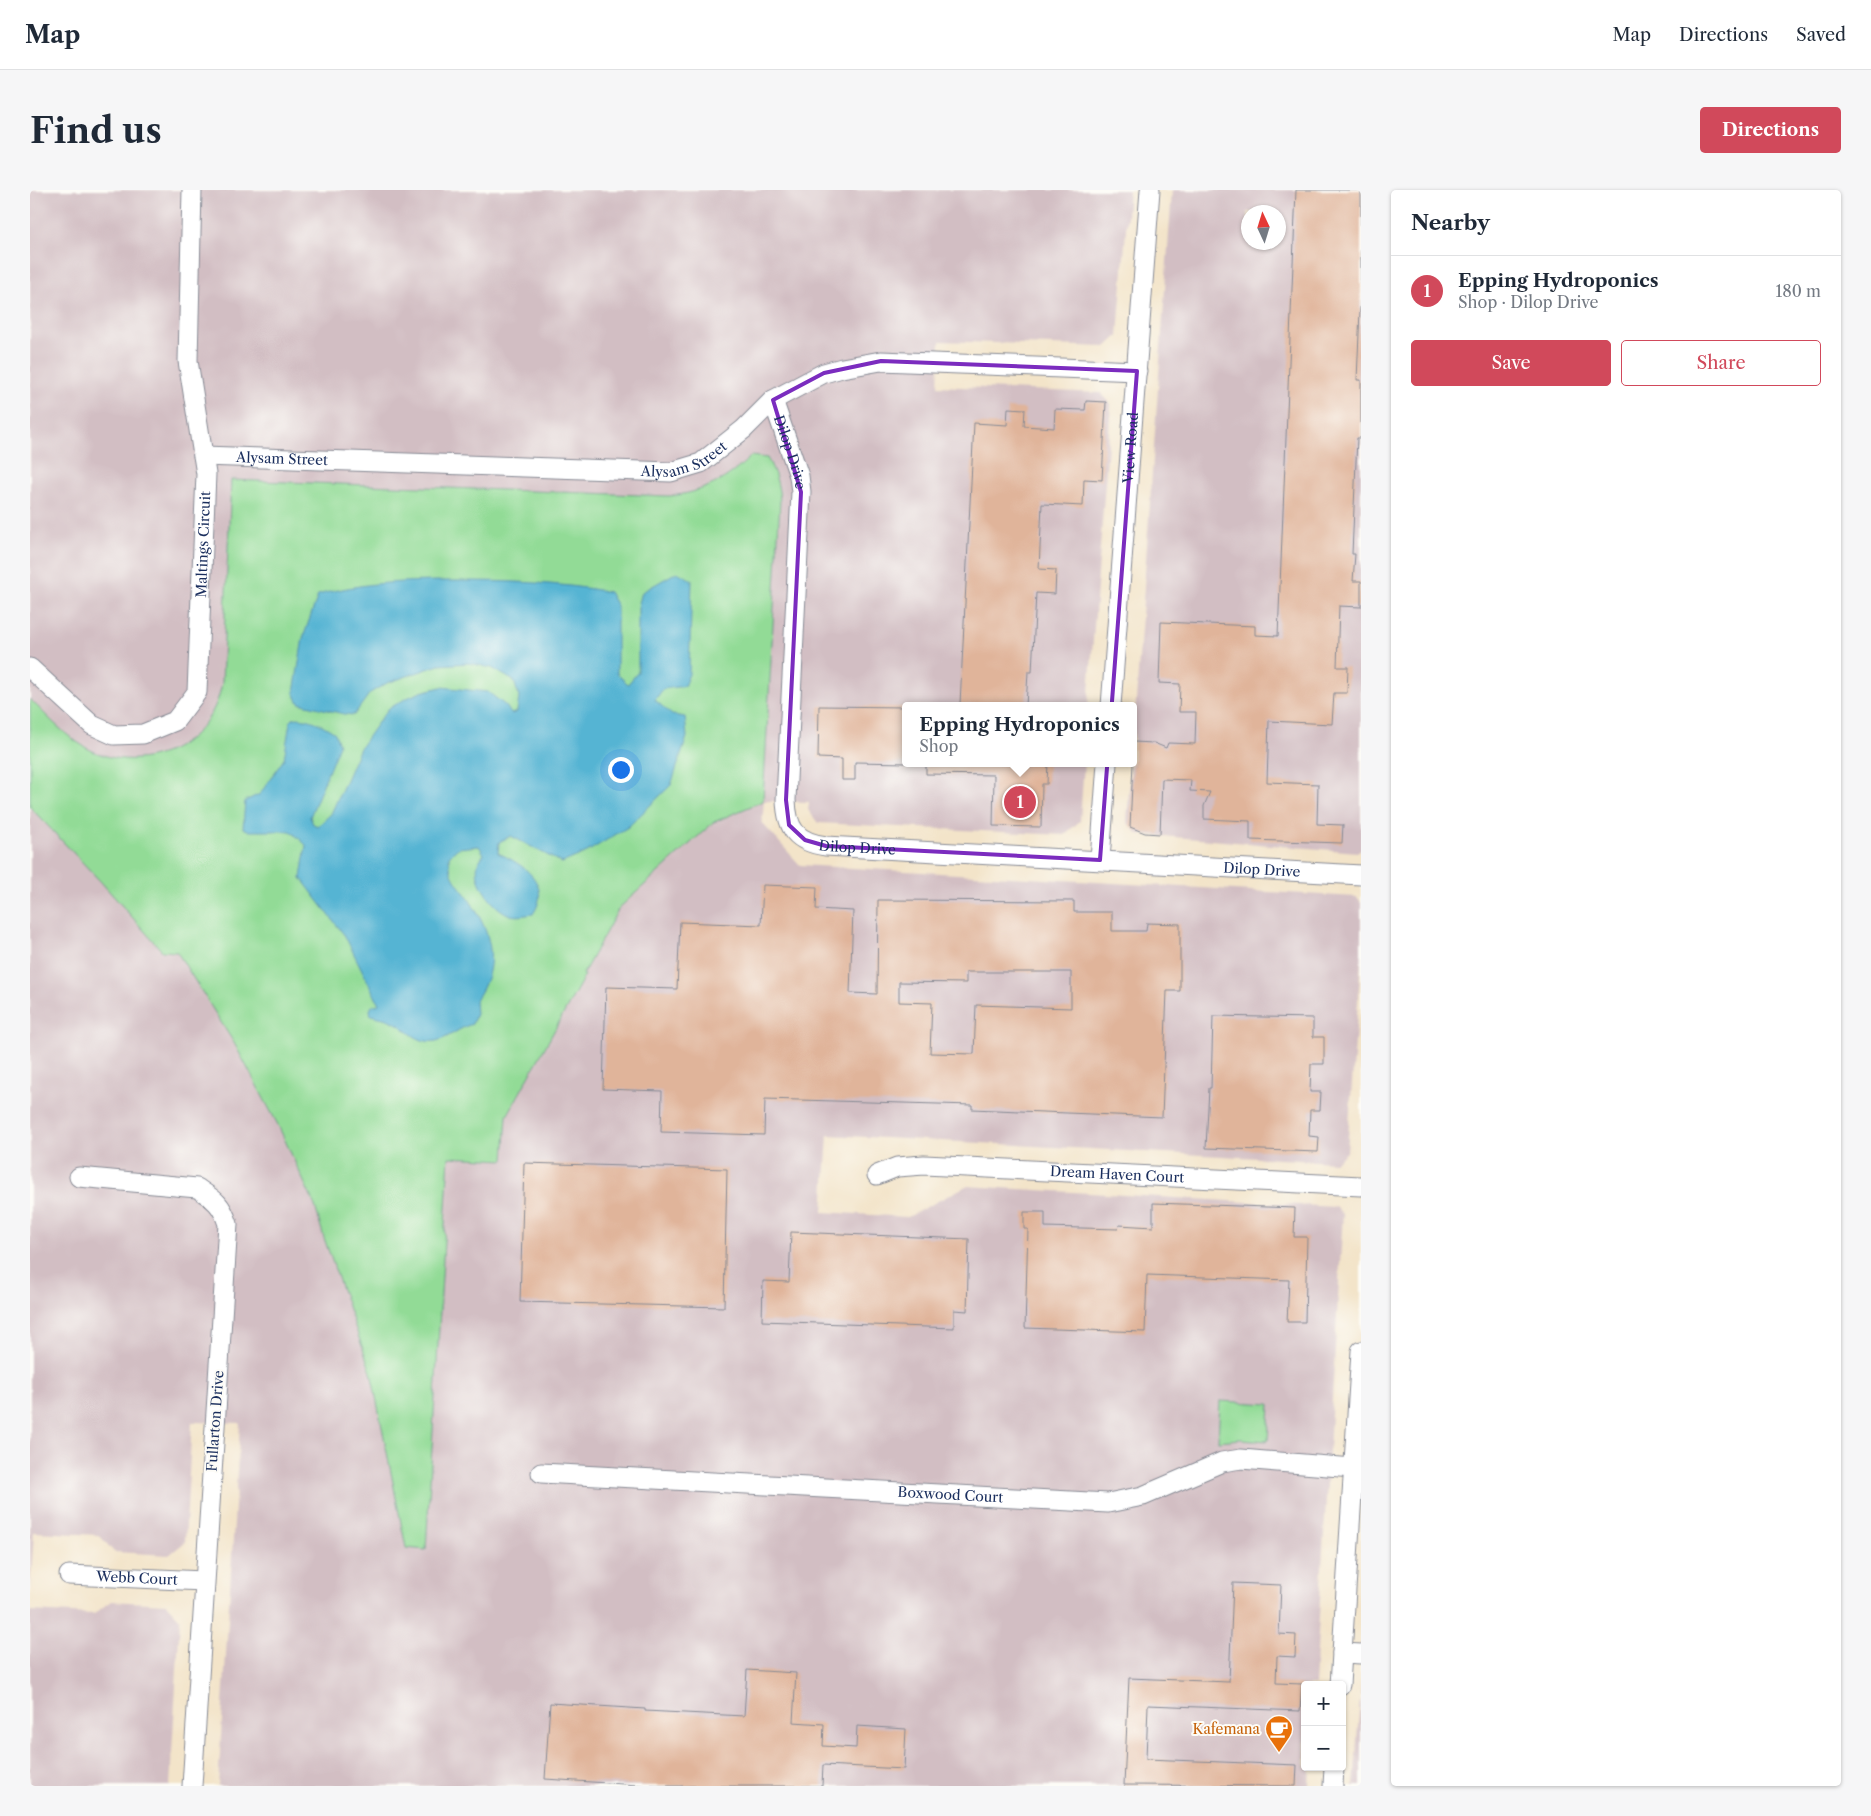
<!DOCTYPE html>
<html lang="en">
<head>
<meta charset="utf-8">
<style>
  body { margin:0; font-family:"Libre Caslon Text",serif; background:#f6f6f7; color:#1f2937 }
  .controls { position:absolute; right:15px; bottom:15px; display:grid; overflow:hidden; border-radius:5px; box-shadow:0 1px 4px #0004 }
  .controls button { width:45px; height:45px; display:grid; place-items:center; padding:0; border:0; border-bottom:1px solid #e0e1e3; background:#fff; color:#1f2937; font:25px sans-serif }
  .compass { position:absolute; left:1211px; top:15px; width:45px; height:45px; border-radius:50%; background:#fff; box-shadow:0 1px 4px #0004; rotate:356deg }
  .you { position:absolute; left:590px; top:579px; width:18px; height:18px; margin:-12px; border:4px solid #fff; border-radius:50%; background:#1a73e8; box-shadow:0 0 0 8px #1a73e833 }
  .badge { display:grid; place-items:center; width:32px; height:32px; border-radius:50%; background:#d1495b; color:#fff; font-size:16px; font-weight:700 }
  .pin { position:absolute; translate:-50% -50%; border:2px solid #fff; box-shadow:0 1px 5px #0006 }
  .popup { position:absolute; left:872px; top:512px; width:235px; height:65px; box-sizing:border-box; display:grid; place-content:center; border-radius:5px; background:#fff; filter:drop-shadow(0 1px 4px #0005); font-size:16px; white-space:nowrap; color:#747a83 }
  .popup b { font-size:19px; color:#1f2937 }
  .popup::after { content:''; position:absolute; left:50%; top:100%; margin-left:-10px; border:10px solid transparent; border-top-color:#fff }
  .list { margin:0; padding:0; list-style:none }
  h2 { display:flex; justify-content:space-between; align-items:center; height:65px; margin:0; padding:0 20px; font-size:21px }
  h2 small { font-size:16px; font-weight:400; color:#747a83 }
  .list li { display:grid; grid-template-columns:32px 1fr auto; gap:15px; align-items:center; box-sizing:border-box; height:70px; padding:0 20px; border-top:1px solid #e0e1e3 }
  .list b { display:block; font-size:19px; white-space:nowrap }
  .list p { margin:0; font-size:16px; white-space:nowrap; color:#747a83 }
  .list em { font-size:16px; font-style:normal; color:#747a83 }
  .actions { display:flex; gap:10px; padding:15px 20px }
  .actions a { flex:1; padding:11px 0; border:1px solid #d1495b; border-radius:5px; text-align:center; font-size:18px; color:#d1495b }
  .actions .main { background:#d1495b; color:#fff }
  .map { position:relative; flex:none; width:1331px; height:1596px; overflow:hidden; border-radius:5px }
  header { display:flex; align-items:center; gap:30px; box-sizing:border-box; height:70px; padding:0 25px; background:#fff; border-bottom:1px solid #e0e1e3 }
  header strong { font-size:24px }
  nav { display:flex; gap:28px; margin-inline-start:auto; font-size:18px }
  .intro { display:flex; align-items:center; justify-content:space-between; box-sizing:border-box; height:120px; padding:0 30px }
  h1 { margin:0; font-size:35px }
  .button { padding:12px 22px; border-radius:5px; background:#d1495b; color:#fff; font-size:18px; font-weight:700 }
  main { display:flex; gap:30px; padding:0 30px }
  aside { flex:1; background:#fff; border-radius:5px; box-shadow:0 1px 4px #0004 }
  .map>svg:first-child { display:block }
</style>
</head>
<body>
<header>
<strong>Map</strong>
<nav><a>Map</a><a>Directions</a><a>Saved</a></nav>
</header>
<div class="intro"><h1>Find us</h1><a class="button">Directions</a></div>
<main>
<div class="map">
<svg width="1331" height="1596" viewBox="0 0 1331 1596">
  <rect width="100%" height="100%" fill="#fdfcf7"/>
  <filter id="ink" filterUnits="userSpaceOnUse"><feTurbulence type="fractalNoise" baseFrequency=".02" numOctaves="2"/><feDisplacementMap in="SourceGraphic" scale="10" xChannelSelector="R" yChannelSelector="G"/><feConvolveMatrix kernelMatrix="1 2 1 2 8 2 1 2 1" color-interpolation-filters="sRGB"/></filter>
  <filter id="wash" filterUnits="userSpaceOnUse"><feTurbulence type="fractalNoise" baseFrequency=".0096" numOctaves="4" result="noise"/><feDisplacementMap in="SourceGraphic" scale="20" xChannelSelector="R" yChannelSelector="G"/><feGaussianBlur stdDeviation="1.12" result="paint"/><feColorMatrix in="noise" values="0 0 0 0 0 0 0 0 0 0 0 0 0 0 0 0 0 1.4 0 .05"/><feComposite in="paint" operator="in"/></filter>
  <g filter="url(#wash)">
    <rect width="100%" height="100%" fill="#f3e4c9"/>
    <!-- industrial -->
    <path fill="#d2bec3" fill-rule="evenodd" d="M0,0H1099L1088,146L1076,157L910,151L908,196L1071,203L1081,214L1058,516H876V573H1054L1050,631L1034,645L788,633L778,620L779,612L734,611L732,633L770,675L1327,707L1331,712V770L1317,962L1305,972L798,945L793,1022L878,1027L936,996L1306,1017L1313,1024L1285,1495H1275V1577H1280L1279,1596H188L210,1233L162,1232L155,1352L139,1365L84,1362L69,1345L4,1342L0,1401ZM148,763L407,1173L341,1182L294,1048L285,1016L248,935L204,853Z
      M1142,0H1331V659L1327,662L1108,644L1097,632L1101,573H1104V539ZM1218,22H1248V52H1218Z
      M81,1411L136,1414L150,1429L140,1596H0V1421L64,1424Z
      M1331,1490V1596H1324Z"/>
    <!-- green -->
    <path fill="#92db96" stroke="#56857a" d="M721,266L737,268C745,281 749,295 750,311L733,611L684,632L589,718L553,784L555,785L477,926L474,970L419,967L396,1360L376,1358L341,1182L294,1048L285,1016L248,935L204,853L147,762L132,761L71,692L0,617V509C17,526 34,545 55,557C99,583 158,566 182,522C187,513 190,503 192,493L201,290L639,306C672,303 698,290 721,266Z
      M1190,1211L1240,1214L1238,1251L1210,1249L1188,1251Z"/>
    <!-- water -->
    <path fill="#54b4d3" stroke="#387298" d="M647,382L662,390L659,484L654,496L633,499L625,510L642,525L655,527L657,547L641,595L598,637L557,662L532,673L481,646L469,652L468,663C493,674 523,694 503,724C495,725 484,728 476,723C462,716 443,691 448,674C449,671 452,667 454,664L449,656L428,658L419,666C419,691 431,695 442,714C463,747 469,778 445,811L446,824L442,834C429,838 419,848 406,851C387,854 379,840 364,832C357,828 348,827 341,825L340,820L342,816L349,814L315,746L271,688L276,655L261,641H220L213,638L215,611L230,604L254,569L260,532L264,528C280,528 292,534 305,543L309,555L280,627L283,634L288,636L301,624L330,558L344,538L358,519L377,508L391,502L411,497L458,502L476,516L481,524L487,522L489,507L484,491L462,478L439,473L409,475L357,493L340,503L324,525L314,524L269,513L264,503L273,448L288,405C332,392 379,391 424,391C476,391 528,392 579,402L587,416V484L598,494L608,482V417L612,402Z"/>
    <g id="blocks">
      <!-- building -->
      <path fill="#e0b49a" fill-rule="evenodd" d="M1266,0H1331V97L1327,190H1331V248H1327L1322,364H1325L1323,391H1331V417L1309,416L1307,477H1318L1317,503H1304L1302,534L1239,531L1237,592L1288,594L1287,634L1313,635L1312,653L1220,650V631L1174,629V616L1180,602L1160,601L1161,590L1132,589L1130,644L1115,643L1100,637L1104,552L1124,553L1136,558L1138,553L1165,554L1166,522H1149L1150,494L1129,493L1131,432L1225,436V445L1248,446Z
        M1056,211L1076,212L1072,290L1054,289L1053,316L1012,314L1009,379L1026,380L1025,404L1006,403L1002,482H998L996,516L930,514L944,233L977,235L978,218L995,219L994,236L1024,238L1025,219L1055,220Z
        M789,516L876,517V573L825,572V590H812V569L788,568Z
        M896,573H1018L1017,594H1012L1011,637L963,636L964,585L896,584Z
        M733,695L787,697L786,719L823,721L820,803L847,804L848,710L1044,711V722H1082V741H1116L1117,733L1150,734V801H1137L1132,927L942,919V915L735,909L734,945L631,942L632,901L573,899L576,797L647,799L650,732L731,735ZM936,782H1041V818L946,815L944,864L900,863L902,813L869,812V792L936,793Z
        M1183,826L1283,828V847H1294V874H1281L1280,902H1291L1290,920H1280L1279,946L1289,947L1288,962L1176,958L1179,898H1181Z
        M494,973L697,979L694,1117L490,1112Z
        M1123,1013L1265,1018L1264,1047H1277L1275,1132H1257L1259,1090L1117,1085L1115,1142L995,1138L998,1039H994V1022H1015V1037L1088,1039L1089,1035L1123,1037Z
        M761,1042L939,1049L937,1121L924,1120V1138L732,1131L733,1091L759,1092Z
        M1203,1393L1251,1395L1249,1444L1266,1445L1265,1467L1247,1466L1246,1493L1272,1494L1270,1521L1118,1515L1116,1569L1267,1575L1266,1596L1094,1595L1099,1488L1199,1492Z
        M717,1480L766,1483L763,1532L794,1534L793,1556L826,1558L827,1536L876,1539L874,1579L793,1575L792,1596H624L515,1589L520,1513L615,1519V1521L714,1526Z"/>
    </g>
  </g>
  <g filter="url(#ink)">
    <use href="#blocks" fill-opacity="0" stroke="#878a94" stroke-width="1"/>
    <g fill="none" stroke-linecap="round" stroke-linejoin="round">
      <!-- minor casing -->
      <g stroke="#878a94" stroke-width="21">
        <g id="minor">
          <path id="s1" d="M743,210L769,286L771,302L756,610C757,639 766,652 796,656L1331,685"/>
          <path id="s2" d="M173,266L641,282L671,273L714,239L743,210L794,183L812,178L851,171L1107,181"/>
          <path id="s3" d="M0,478L62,535L84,545L113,544L145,531L167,502L176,284L158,171L162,0"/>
          <path id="s4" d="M1081,516L1120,0"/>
          <path d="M1070,670L1077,573"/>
          <path id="s5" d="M847,985L867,977L894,975L1331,996"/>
          <path d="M49,987L167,998C185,1010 191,1013 198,1034L162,1596"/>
          <path id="s6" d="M511,1283L1078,1313L1113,1306L1192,1272L1211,1269L1323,1278"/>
          <path id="s7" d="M39,1385L174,1391"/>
          <path d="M1312,1463L1331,1464"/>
          <path d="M1310,1495L1331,1161"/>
          <path d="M1303,1596L1304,1577"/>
        </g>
      </g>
      <!-- minor -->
      <use href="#minor" stroke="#fff" stroke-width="19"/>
    </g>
  </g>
  <!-- marked area -->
  <path fill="none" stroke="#7b2cbf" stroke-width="4" stroke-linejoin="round" d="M851,171L1107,181L1070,670L796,656L775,650L759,635L756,610L771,302L743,210L794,183Z"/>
  <!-- icons -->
  <defs>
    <g id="cafe-pin" transform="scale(1.4375)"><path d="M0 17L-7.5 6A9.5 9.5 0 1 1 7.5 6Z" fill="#e8710a" stroke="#fdfcf7"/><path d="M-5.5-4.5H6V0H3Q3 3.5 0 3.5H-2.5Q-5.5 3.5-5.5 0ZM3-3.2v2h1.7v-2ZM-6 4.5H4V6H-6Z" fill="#fff"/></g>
  </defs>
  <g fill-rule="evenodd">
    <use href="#cafe-pin" x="1249" y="1539"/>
  </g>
  <g text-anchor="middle" stroke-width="4" stroke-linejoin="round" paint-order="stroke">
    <!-- street labels -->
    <g font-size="14" fill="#1b2f5e" stroke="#fdfcf7">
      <text dy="5" stroke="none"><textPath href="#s4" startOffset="259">View Road</textPath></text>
      <text dy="5" stroke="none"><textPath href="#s1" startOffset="55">Dilop Drive</textPath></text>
      <text dy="5" stroke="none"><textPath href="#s2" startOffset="484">Alysam Street</textPath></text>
      <text dy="5" stroke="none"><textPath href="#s2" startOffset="79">Alysam Street</textPath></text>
      <text dy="5" stroke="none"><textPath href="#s3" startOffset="356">Maltings Circuit</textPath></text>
      <text dy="5" stroke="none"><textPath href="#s1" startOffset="505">Dilop Drive</textPath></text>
      <text dy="5" stroke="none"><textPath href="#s1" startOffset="910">Dilop Drive</textPath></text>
      <text dy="5" stroke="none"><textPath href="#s5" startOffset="242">Dream Haven Court</textPath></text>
      <text transform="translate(185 1231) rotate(-86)" y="5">Fullarton Drive</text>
      <text dy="5" stroke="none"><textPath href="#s6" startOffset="410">Boxwood Court</textPath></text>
      <text dy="5" stroke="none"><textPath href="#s7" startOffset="68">Webb Court</textPath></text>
    </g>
    <!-- food labels -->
    <g font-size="14" fill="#c56008" stroke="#fdfcf7" text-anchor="end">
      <text x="1230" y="1544">Kafemana</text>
    </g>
  </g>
</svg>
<div class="controls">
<button>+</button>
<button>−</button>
</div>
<svg class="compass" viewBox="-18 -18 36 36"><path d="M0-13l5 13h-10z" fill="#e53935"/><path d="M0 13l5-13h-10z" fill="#747a83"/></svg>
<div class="you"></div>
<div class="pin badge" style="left:990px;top:612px">1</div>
<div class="popup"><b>Epping Hydroponics</b>Shop</div>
</div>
<aside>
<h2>Nearby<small></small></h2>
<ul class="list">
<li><span class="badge">1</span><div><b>Epping Hydroponics</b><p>Shop · Dilop Drive</p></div><em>180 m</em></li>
</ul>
<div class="actions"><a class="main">Save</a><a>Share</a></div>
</aside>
</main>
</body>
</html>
